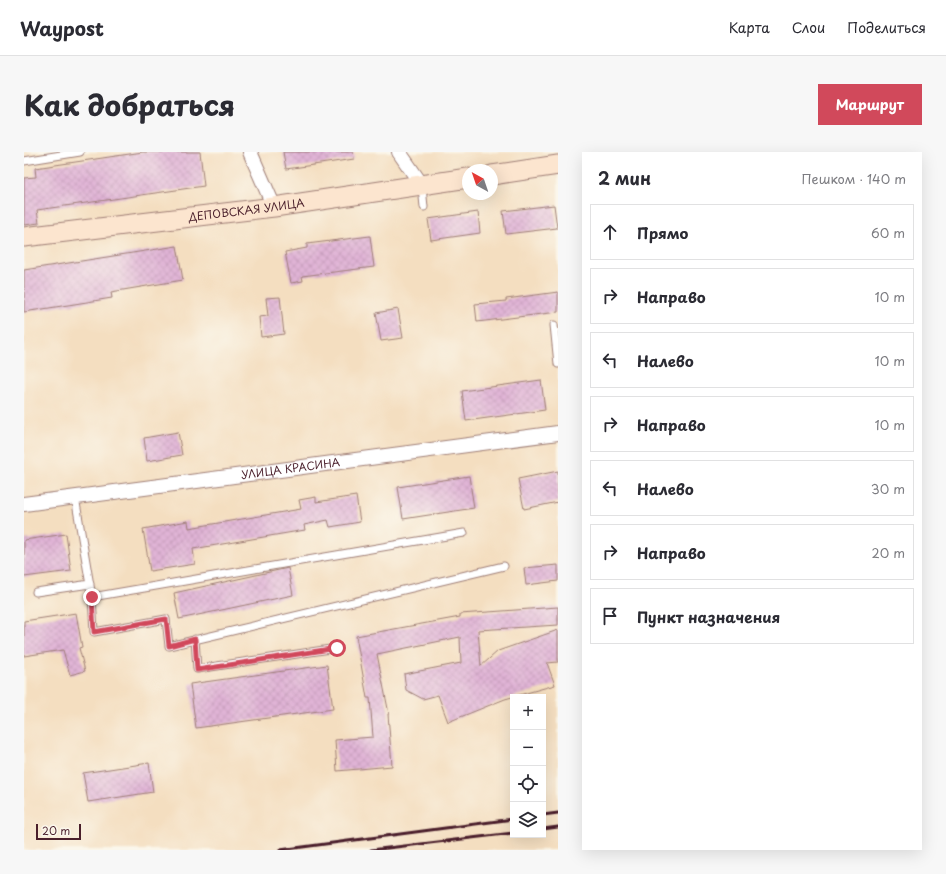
<!DOCTYPE html>
<html lang="ru">
<head>
<meta charset="utf-8">
<style>
  body { margin:0; font-family:"Playpen Sans",sans-serif; background:#f7f7f7; color:#2b2b33 }
  .controls { position:absolute; right:12px; bottom:12px; display:grid; overflow:hidden; border-radius:0px; box-shadow:0 4px 16px #0002 }
  .controls button { width:36px; height:36px; display:grid; place-items:center; padding:0; border:0; border-bottom:1px solid #e1e1e2; background:#fff; color:#2b2b33; font:20px sans-serif }
  .compass { position:absolute; left:438px; top:12px; width:36px; height:36px; border-radius:50%; background:#fff; box-shadow:0 4px 16px #0002; rotate:320deg }
  .scale { position:absolute; left:12px; bottom:10px; width:45px; box-sizing:border-box; padding-left:4px; border:2px solid #4a1f2b; border-top:0; font-size:11px; line-height:14px; white-space:nowrap; color:#4a1f2b; -webkit-text-stroke:3px #fbf7ec; paint-order:stroke }
  .stop { position:absolute; width:12px; height:12px; margin:-9px; border:3px solid #d1495b; border-radius:50%; background:#fff }
  .stop.end { background:#d1495b; border-color:#fff; box-shadow:0 1px 4px #0008 }
  .list { margin:0; padding:0; list-style:none }
  h2 { display:flex; justify-content:space-between; align-items:center; height:52px; margin:0; padding:0 16px; font-size:17px }
  h2 small { font-size:13px; font-weight:400; color:#7c7c81 }
  .list li { display:grid; grid-template-columns:26px 1fr auto; gap:12px; align-items:center; box-sizing:border-box; height:56px; margin:0 8px 8px; padding:0 8px; border:1px solid #e1e1e2; border-radius:0px }
  .list b { display:block; font-size:15px; white-space:nowrap }
  .list em { font-size:13px; font-style:normal; color:#7c7c81 }
  .icon { flex:none; width:22px; height:22px; fill:none; stroke:currentColor; stroke-width:2; stroke-linecap:round; stroke-linejoin:round }
  .map { position:relative; flex:none; width:534px; height:698px; overflow:hidden; border-radius:0px }
  header { display:flex; align-items:center; gap:24px; box-sizing:border-box; height:56px; padding:0 20px; background:#fff; border-bottom:1px solid #e1e1e2 }
  header strong { font-size:19px }
  nav { display:flex; gap:22px; margin-inline-start:auto; font-size:14px }
  .intro { display:flex; align-items:center; justify-content:space-between; box-sizing:border-box; height:96px; padding:0 24px }
  h1 { margin:0; font-size:28px }
  .button { padding:10px 18px; border-radius:0px; background:#d1495b; color:#fff; font-size:14px; font-weight:700 }
  main { display:flex; gap:24px; padding:0 24px }
  aside { flex:1; background:#fff; border-radius:0px; box-shadow:0 4px 16px #0002 }
  .map>svg:first-child { display:block }
</style>
</head>
<body>
<header>
<strong>Waypost</strong>
<nav><a>Карта</a><a>Слои</a><a>Поделиться</a></nav>
</header>
<div class="intro"><h1>Как добраться</h1><a class="button">Маршрут</a></div>
<main>
<div class="map">
<svg width="534" height="698" viewBox="0 0 534 698">
  <defs>
    <pattern id="building-cross-hatch" width="8" height="8" patternUnits="userSpaceOnUse"><rect width="8" height="8" fill="#e0b4d6"/><path d="M0 0l8 8M0 8l8-8" fill="none" stroke="#c29ab8"/></pattern>
  </defs>
  <rect width="100%" height="100%" fill="#fbf7ec"/>
  <filter id="ink" filterUnits="userSpaceOnUse"><feTurbulence type="fractalNoise" baseFrequency=".025" numOctaves="2"/><feDisplacementMap in="SourceGraphic" scale="8" xChannelSelector="R" yChannelSelector="G"/><feConvolveMatrix kernelMatrix="1 2 1 2 8 2 1 2 1" color-interpolation-filters="sRGB"/></filter>
  <filter id="wash" filterUnits="userSpaceOnUse"><feTurbulence type="fractalNoise" baseFrequency=".012" numOctaves="4" result="noise"/><feDisplacementMap in="SourceGraphic" scale="16" xChannelSelector="R" yChannelSelector="G"/><feGaussianBlur stdDeviation="0.9" result="paint"/><feColorMatrix in="noise" values="0 0 0 0 0 0 0 0 0 0 0 0 0 0 0 0 0 1.4 0 .05"/><feComposite in="paint" operator="in"/></filter>
  <g filter="url(#wash)">
    <rect width="100%" height="100%" fill="#f4dec0"/>
    <g id="blocks">
      <!-- building -->
      <path fill="url(#building-cross-hatch)" d="M119,0H176L180,34L13,58L15,71L0,73V26L12,25L11,16Z
        M259,0H329L330,7L262,17Z
        M530,53L533,76L482,82L479,59Z
        M454,60L456,81L407,88L404,67Z
        M346,84L350,115L278,124L279,129L267,131L261,100L283,96V92Z
        M153,94L159,128L87,140L88,146L0,160V118Z
        M534,140V160L453,170L451,152L482,149V147Z
        M256,145L260,182L237,185L235,165L244,164L242,146Z
        M374,157L379,186L357,189L352,161Z
        M517,228L521,258L442,269L438,239Z
        M154,280L158,303L123,309L120,286Z
        M534,319V350L500,357L494,327Z
        M445,324L450,356L379,367L374,335Z
        M332,344L336,370L306,375L304,368L280,373L281,378L169,397L171,412L126,419L119,377L164,369L165,376L277,357L275,348L292,345V350Z
        M42,382L47,419L0,425V388Z
        M534,413V429L502,433L500,416Z
        M264,416L269,443L155,467L150,441Z
        M534,455V473L454,478L457,514L474,499L534,478V510L523,511L531,533L481,547L424,570L414,543L399,547L382,538L380,522L437,511L436,485L353,502L365,562H364L368,614L313,619L311,588L349,585L346,546H343L332,484L436,465V462Z
        M52,461L58,495L55,496L61,519L46,523L39,498L0,504V469Z
        M303,513L309,557L172,576L166,532Z
        M125,611L129,640L64,650L59,621Z"/>
    </g>
  </g>
  <g filter="url(#ink)">
    <use href="#blocks" fill-opacity="0" stroke="#9f7e76" stroke-width="1"/>
    <g fill="none" stroke-linecap="round" stroke-linejoin="round">
      <!-- service casing -->
      <g stroke="#9f7e76" stroke-width="9">
        <path id="service" d="M0,9L56,0
          M398,35L400,55
          M530,173L534,212
          M51,345L68,445L440,381
          M12,440L66,432
          M68,445L70,480L142,467L145,494L480,414
          M171,487L173,517L313,496"/>
      </g>
      <!-- minor casing -->
      <g stroke="#9f7e76" stroke-width="16">
        <g id="minor">
          <path d="M226,0L250,55"/>
          <path d="M375,0L397,32"/>
          <path id="s1" d="M0,352L534,281"/>
        </g>
      </g>
      <!-- secondary casing -->
      <g stroke="#9f7e76" stroke-width="21">
        <g id="secondary">
          <path d="M468,23L534,13"/>
          <path id="s2" d="M0,85L250,55L444,26"/>
        </g>
      </g>
      <!-- service -->
      <use href="#service" stroke="#fff" stroke-width="7"/>
      <!-- minor -->
      <use href="#minor" stroke="#fff" stroke-width="14"/>
      <!-- secondary -->
      <use href="#secondary" stroke="#fce5cf" stroke-width="19"/>
      <!-- rail -->
      <path stroke="#4a1f2b" stroke-width="3" d="M519,663L534,661
        M519,677L534,675
        M256,698L489,667
        M347,698L489,681"/>
    </g>
  </g>
  <g fill="none" stroke-linecap="round" stroke-linejoin="round" filter="url(#ink)">
    <!-- route -->
    <path stroke="#d1495b" stroke-width="5" d="M68,445L70,480L142,467L145,494L171,487L173,518L313,496"/>
  </g>
  <g text-anchor="middle" stroke-width="3.5" stroke-linejoin="round" paint-order="stroke">
    <!-- street labels -->
    <g font-size="11" fill="#4a1f2b" stroke="#fbf7ec">
      <text dy="4" stroke="none"><textPath href="#s2" startOffset="224">ДЕПОВСКАЯ УЛИЦА</textPath></text>
      <text dy="4" stroke="none"><textPath href="#s1" startOffset="269">УЛИЦА КРАСИНА</textPath></text>
    </g>
  </g>
</svg>
<div class="controls">
<button>+</button>
<button>−</button>
<button><svg class="icon" aria-label="locate" viewBox="0 0 24 24"><circle cx="12" cy="12" r="6"/><path d="M12 2v4M12 18v4M2 12h4M18 12h4"/></svg></button>
<button><svg class="icon" aria-label="layers" viewBox="0 0 24 24"><path d="M12 4l9 5-9 5-9-5zM3 14l9 5 9-5"/></svg></button>
</div>
<svg class="compass" viewBox="-18 -18 36 36"><path d="M0-13l5 13h-10z" fill="#e53935"/><path d="M0 13l5-13h-10z" fill="#7c7c81"/></svg>
<div class="scale">20 m</div>
<div class="stop" style="left:313px;top:496px"></div>
<div class="stop end" style="left:68px;top:445px"></div>
</div>
<aside>
<h2>2 мин<small>Пешком · 140 m</small></h2>
<ul class="list">
<li><svg class="icon" aria-label="ahead" viewBox="0 0 24 24"><path d="M12 20V5M6 11l6-6 6 6"/></svg><div><b>Прямо</b></div><em>60 m</em></li>
<li><svg class="icon" aria-label="right" viewBox="0 0 24 24"><path d="M7 20v-9h11M14 6l5 5-5 5"/></svg><div><b>Направо</b></div><em>10 m</em></li>
<li><svg class="icon" aria-label="left" viewBox="0 0 24 24"><path d="M17 20v-9H6M10 6l-5 5 5 5"/></svg><div><b>Налево</b></div><em>10 m</em></li>
<li><svg class="icon" aria-label="right" viewBox="0 0 24 24"><path d="M7 20v-9h11M14 6l5 5-5 5"/></svg><div><b>Направо</b></div><em>10 m</em></li>
<li><svg class="icon" aria-label="left" viewBox="0 0 24 24"><path d="M17 20v-9H6M10 6l-5 5 5 5"/></svg><div><b>Налево</b></div><em>30 m</em></li>
<li><svg class="icon" aria-label="right" viewBox="0 0 24 24"><path d="M7 20v-9h11M14 6l5 5-5 5"/></svg><div><b>Направо</b></div><em>20 m</em></li>
<li><svg class="icon" aria-label="arrive" viewBox="0 0 24 24"><path d="M6 21V4h12l-3 4 3 4H6"/></svg><div><b>Пункт назначения</b></div></li>
</ul>
</aside>
</main>
</body>
</html>
